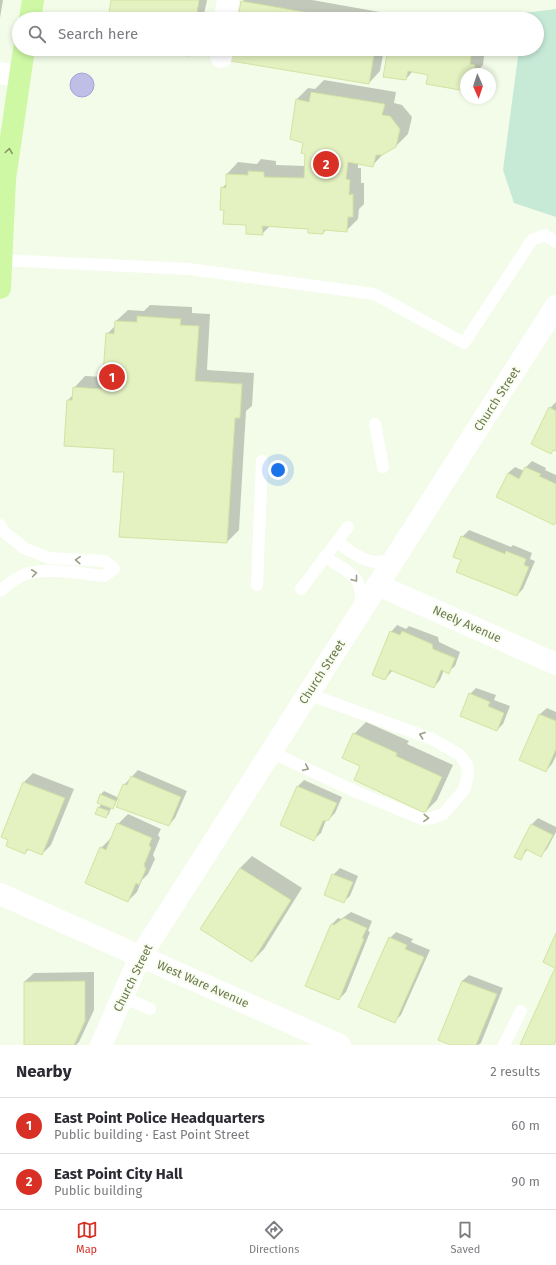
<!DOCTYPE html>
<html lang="en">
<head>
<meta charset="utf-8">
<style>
  body { margin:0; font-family:"Fira Sans",sans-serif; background:#f7f7f7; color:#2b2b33 }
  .compass { position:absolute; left:460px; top:68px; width:36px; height:36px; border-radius:50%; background:#fff; box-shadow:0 2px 6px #0003; rotate:177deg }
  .you { position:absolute; left:278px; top:470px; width:14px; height:14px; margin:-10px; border:3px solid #fff; border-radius:50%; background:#1a73e8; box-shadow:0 0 0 6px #1a73e833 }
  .badge { display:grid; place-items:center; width:26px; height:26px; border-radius:50%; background:#d93025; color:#fff; font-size:13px; font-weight:700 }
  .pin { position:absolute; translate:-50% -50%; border:2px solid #fff; box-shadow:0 1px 4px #0006 }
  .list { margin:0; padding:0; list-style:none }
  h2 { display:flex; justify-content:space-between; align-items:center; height:52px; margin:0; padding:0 16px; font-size:17px }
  h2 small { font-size:13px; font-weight:400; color:#7c7c81 }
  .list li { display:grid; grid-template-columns:26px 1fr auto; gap:12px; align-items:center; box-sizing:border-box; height:56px; padding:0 16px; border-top:1px solid #e1e1e2 }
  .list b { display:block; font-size:15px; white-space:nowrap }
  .list p { margin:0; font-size:13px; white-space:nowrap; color:#7c7c81 }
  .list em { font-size:13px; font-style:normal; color:#7c7c81 }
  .icon { flex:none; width:22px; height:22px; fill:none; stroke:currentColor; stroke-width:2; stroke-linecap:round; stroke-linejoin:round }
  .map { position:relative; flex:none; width:556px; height:1045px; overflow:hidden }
  .search { position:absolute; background:#fff; box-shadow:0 2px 6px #0003; left:12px; right:12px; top:12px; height:44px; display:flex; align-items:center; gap:10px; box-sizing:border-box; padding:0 14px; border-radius:22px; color:#7c7c81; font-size:15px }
  .sheet { height:164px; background:#fff }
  nav { display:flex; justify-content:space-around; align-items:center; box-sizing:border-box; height:56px; border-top:1px solid #e1e1e2; background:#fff; font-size:11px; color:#7c7c81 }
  nav a { display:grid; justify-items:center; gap:2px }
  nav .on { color:#d93025 }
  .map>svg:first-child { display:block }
</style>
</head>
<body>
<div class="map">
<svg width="556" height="1045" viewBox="0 0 556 1045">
  <rect width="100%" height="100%" fill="#f3fce9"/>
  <!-- green -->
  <path fill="#c7ead7" d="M556,9V217L514,203L503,170L519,49H537V19H522L523,13Z"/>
  <!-- water -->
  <path fill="#bebee6" stroke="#a6a4d7" d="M70 85a12 12 0 1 1 24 0a12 12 0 1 1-24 0Z"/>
  <!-- shadow -->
  <path fill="#0003" d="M0,0H3L0,18Z
    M112,0H207L203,19H109Z
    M244,0H312L391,14L390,19H239L242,2Z
    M157,49H195L190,55Z
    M234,49H384L380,71L369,83Z
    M389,49H480L479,54L484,56L483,65L476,72V74H466V89L429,74L413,71L406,79Z
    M324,80L396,92L394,103L402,105L412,117L408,134L396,146L385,152L373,165L358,163V168H361V183H364V204L359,209L358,219L346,231L327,229L323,233L309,228L270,226L262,234L225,209L222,188L227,183V174L238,162L257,164L261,159L276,161V165L306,166V153L296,100L308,88L315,89Z
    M150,305L192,307V313L210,314L207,370L254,373L252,406L246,411L239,530L227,542L115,448L68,400L73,395L74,388L85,376L104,377L107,334L116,325V321L128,310L144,311Z
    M556,402V450L554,449L551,452L550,408Z
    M532,461L546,468L545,470L556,475V522L554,524L508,473L515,467L524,471L526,467Z
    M469,530L511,547L513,545L532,553L530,559L535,561L523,589L517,595L462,560V537Z
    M397,625L406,629L409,626L438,637L439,642L460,652L455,666L448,672L444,670L440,680L434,687L393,670L385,679L391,632Z
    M476,688L496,695L494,700L510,706L503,724L497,730L470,694Z
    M547,708L556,712V756L552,764L546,771L520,759L540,714Z
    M366,722L409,741L407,744L453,765L437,800L425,812L361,766L344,758L354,734Z
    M138,770L187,791L175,818L169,825L118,798L115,805L112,808H111L109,814L106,817L96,814L99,807L102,804L98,802L101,794L104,791L119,798L124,785Z
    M33,773L74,789L51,845L42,854L29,849L25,853L24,782Z
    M304,780L342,797L335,813L329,819L326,820L321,833L314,839L298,786Z
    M128,814L161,829L158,835L160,838L153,855L155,859L148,874L142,880L137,892L128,901L86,883L101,848L111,838L112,839L118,824Z
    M538,818L556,827V832L547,849L540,856L528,849L521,858L516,856L532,824Z
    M252,856L302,888L264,949L252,961L240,868Z
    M340,868L358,876L350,896L343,902L333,875Z
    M351,912L372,921L368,931L370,932L346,992L339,999L306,985L332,924L338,918L341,919Z
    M396,932L413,939L411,942L430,950L401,1015L394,1022L390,938Z
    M94,972V1010L79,1042L76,1045H25L24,982L34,973Z
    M469,975L503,988L481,1043L478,1045H454L462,981Z"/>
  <!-- building -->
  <path fill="#e4f1c1" stroke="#d2e3a2" d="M111,0H199L196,19H108Z
    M241,1L343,19H238Z
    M151,49H191L190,56Z
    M233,49H375L369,84L231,61Z
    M388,49H417L432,51V49H472L470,64L475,65L474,74H466V91L426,84L428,75L408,71L406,80L383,77Z
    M311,92L385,104L382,115L390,116L400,129L396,147L382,155H376L373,167L348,162L346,179L350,180L349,195L353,194V217H348L347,232L324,230L323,234L308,233V229L262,226L263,235L246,234V225L223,224L224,210H220L221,187L226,188V174L248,175V171L264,172V177L304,178L305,154L301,153L303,143L290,139L296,99L309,102Z
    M137,316L181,319L180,325L199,326L195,381L242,384L240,418H235L227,543L119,537L124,472H113L114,449L64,446L67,400H72L73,387L102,389L106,333L114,334L115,321L137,322Z
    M549,407L556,411V451L553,450L551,454L531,444Z
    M525,467L541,474L539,476L556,484V522L554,525L496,497L508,473L519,479Z
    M461,536L505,554L506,551L526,559L524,565L529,567L517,596L456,572L461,560L453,557Z
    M390,631L400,635L402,631L432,644L433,649L455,658L449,674L441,670L434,688L390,670L385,680L372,675Z
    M469,693L490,702L488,706L504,713L497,731L460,716Z
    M539,714L556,721V749L546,772L519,760Z
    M353,733L397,753L396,756L442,777L425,813L354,780L360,766L342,758Z
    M131,776L181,797L169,826L116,807L119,800L117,799L123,784L127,785Z
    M23,782L65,798L42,855L27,849L25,854L6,846L8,840L1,837Z
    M297,786L337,803L329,820L323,821L314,841L280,825Z
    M100,794L116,801L113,809L97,803Z
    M98,807L109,811L106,818L95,814Z
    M117,823L152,838L149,845L151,848L144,865L146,869L139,885L136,883L128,902L85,883L100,847L106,850Z
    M531,824L553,835L541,857L526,849L521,860L514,857Z
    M240,868L291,900L252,962L200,929Z
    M332,874L353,882L344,903L324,895Z
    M344,918L367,928L362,938L364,939L339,1000L305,986L331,924L334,925Z
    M556,933V1040L554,1045H520L555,968L543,962Z
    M389,937L407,945L405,949L424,957L395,1023L358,1007Z
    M85,981V1021L74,1045H24V982Z
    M462,981L497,994L476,1045H451L438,1040Z"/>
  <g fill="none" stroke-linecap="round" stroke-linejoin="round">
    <!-- service -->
    <path stroke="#fff" stroke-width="12" d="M1,260L189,269L374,294L464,343L532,240L545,235L556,242
      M375,424L383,467
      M0,525L3,531L24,548L49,558L105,561L114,569L104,576C83,574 46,567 26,574C16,578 8,584 0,591
      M337,542C357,555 369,569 394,558
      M325,557C347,572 365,575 360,606
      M257,585L262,461
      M301,589L348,527
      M271,752L354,791L422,819L432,818L443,814L464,790L468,776L467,765L460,755L432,739L308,694
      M123,997L150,1009
      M504,1045L521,1011"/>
    <!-- minor -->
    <path stroke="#fff" stroke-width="22" d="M225,19L228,0
      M221,57L222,49
      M0,73L19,76
      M378,585L556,664
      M0,894L340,1045
      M101,1045L140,957L556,306"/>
    <!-- primary -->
    <path stroke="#cef8a4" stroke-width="22" d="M30,19L33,0
      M0,288L5,179L24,49"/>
  </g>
  <!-- one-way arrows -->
  <defs><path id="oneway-chevron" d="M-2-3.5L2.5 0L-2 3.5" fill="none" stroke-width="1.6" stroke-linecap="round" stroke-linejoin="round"/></defs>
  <use stroke="#859663" href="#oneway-chevron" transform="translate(9 151) rotate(-82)"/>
  <g stroke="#999f82">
    <use href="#oneway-chevron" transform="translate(78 560) rotate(-177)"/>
    <use href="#oneway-chevron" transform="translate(34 573) rotate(-8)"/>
    <use href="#oneway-chevron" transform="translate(355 579) rotate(52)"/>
    <use href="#oneway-chevron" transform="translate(422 735) rotate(-160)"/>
    <use href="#oneway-chevron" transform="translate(306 768) rotate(25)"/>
    <use href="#oneway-chevron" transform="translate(426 818) rotate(3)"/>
  </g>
  <g text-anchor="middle" stroke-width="3.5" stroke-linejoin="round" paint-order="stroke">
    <!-- street labels -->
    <g font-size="12" fill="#6d764d" stroke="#f7fef0">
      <text transform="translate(497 399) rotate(-57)" y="4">Church Street</text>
      <text transform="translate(467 624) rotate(24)" y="4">Neely Avenue</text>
      <text transform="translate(322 672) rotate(-57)" y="4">Church Street</text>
      <text transform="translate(133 978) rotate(-64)" y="4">Church Street</text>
      <text transform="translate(203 984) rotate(24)" y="4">West Ware Avenue</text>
    </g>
  </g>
</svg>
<svg class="compass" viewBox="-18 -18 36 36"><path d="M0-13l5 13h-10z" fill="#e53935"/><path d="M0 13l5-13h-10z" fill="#7c7c81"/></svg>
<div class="you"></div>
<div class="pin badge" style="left:112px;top:377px">1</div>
<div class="pin badge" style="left:326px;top:164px">2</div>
<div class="search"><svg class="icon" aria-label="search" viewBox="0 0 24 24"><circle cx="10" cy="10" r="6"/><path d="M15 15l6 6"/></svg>Search here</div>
</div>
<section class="sheet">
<h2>Nearby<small>2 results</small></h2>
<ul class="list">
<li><span class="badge">1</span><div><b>East Point Police Headquarters</b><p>Public building · East Point Street</p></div><em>60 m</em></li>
<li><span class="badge">2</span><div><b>East Point City Hall</b><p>Public building</p></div><em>90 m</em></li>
</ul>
</section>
<nav>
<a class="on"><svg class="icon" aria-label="map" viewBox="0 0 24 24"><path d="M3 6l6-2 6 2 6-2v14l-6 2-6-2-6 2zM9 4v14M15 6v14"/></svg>Map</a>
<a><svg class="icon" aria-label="directions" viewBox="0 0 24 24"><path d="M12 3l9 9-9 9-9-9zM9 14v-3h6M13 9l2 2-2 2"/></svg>Directions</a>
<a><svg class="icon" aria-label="saved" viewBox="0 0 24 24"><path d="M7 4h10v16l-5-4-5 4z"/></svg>Saved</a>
</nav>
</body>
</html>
